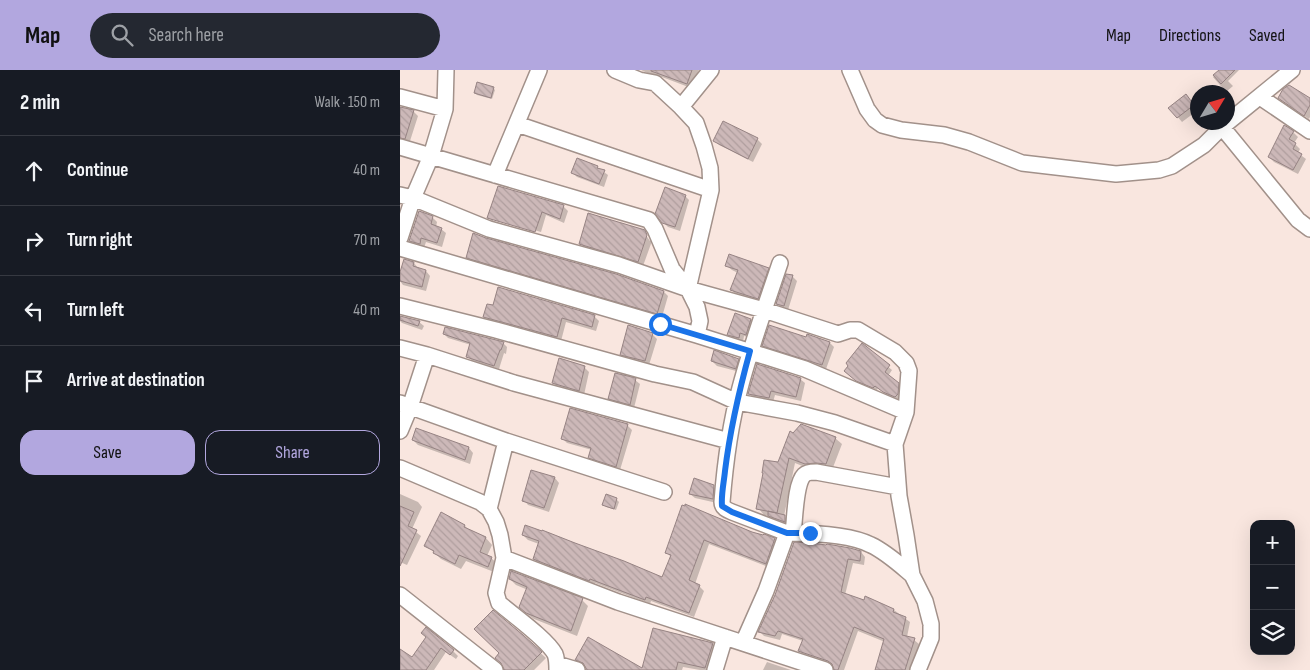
<!DOCTYPE html>
<html lang="en">
<head>
<meta charset="utf-8">
<style>
  body { margin:0; font-family:"Sofia Sans Condensed",sans-serif; background:#242831; color:#f1f3f6 }
  .controls { position:absolute; right:15px; bottom:15px; display:grid; overflow:hidden; border-radius:10px; box-shadow:0 5px 20px #0002 }
  .controls button { width:45px; height:45px; display:grid; place-items:center; padding:0; border:0; border-bottom:1px solid #363941; background:#171b24; color:#f1f3f6; font:25px sans-serif }
  .compass { position:absolute; left:790px; top:15px; width:45px; height:45px; border-radius:50%; background:#171b24; box-shadow:0 5px 20px #0002; rotate:52deg }
  .stop { position:absolute; width:15px; height:15px; margin:-11px; border:4px solid #1a73e8; border-radius:50%; background:#fff }
  .stop.end { background:#1a73e8; border-color:#fff; box-shadow:0 1px 5px #0008 }
  .list { margin:0; padding:0; list-style:none }
  h2 { display:flex; justify-content:space-between; align-items:center; height:65px; margin:0; padding:0 20px; font-size:21px }
  h2 small { font-size:16px; font-weight:400; color:#9ea1a6 }
  .list li { display:grid; grid-template-columns:32px 1fr auto; gap:15px; align-items:center; box-sizing:border-box; height:70px; padding:0 20px; border-top:1px solid #363941 }
  .list b { display:block; font-size:19px; white-space:nowrap }
  .list em { font-size:16px; font-style:normal; color:#9ea1a6 }
  .actions { display:flex; gap:10px; padding:15px 20px }
  .actions a { flex:1; padding:11px 0; border:1px solid #b2a7df; border-radius:15px; text-align:center; font-size:18px; color:#b2a7df }
  .actions .main { background:#b2a7df; color:#111 }
  .icon { flex:none; width:28px; height:28px; fill:none; stroke:currentColor; stroke-width:2; stroke-linecap:round; stroke-linejoin:round }
  .map { position:relative; flex:none; width:910px; height:600px; overflow:hidden }
  header { display:flex; align-items:center; gap:30px; box-sizing:border-box; height:70px; padding:0 25px; background:#b2a7df; color:#111 }
  header strong { font-size:24px }
  nav { display:flex; gap:28px; margin-inline-start:auto; font-size:18px }
  .search { width:350px; height:45px; background:#242831; display:flex; align-items:center; gap:12px; box-sizing:border-box; padding:0 18px; border-radius:28px; color:#9ea1a6; font-size:19px }
  main { display:flex }
  aside { flex:1; background:#171b24 }
  .map>svg:first-child { display:block }
</style>
</head>
<body>
<header>
<strong>Map</strong>
<div class="search"><svg class="icon" aria-label="search" viewBox="0 0 24 24"><circle cx="10" cy="10" r="6"/><path d="M15 15l6 6"/></svg>Search here</div>
<nav><a>Map</a><a>Directions</a><a>Saved</a></nav>
</header>
<main>
<aside>
<h2>2 min<small>Walk · 150 m</small></h2>
<ul class="list">
<li><svg class="icon" aria-label="ahead" viewBox="0 0 24 24"><path d="M12 20V5M6 11l6-6 6 6"/></svg><div><b>Continue</b></div><em>40 m</em></li>
<li><svg class="icon" aria-label="right" viewBox="0 0 24 24"><path d="M7 20v-9h11M14 6l5 5-5 5"/></svg><div><b>Turn right</b></div><em>70 m</em></li>
<li><svg class="icon" aria-label="left" viewBox="0 0 24 24"><path d="M17 20v-9H6M10 6l-5 5 5 5"/></svg><div><b>Turn left</b></div><em>40 m</em></li>
<li><svg class="icon" aria-label="arrive" viewBox="0 0 24 24"><path d="M6 21V4h12l-3 4 3 4H6"/></svg><div><b>Arrive at destination</b></div></li>
</ul>
<div class="actions"><a class="main">Save</a><a>Share</a></div>
</aside>
<div class="map">
<svg width="910" height="600" viewBox="0 0 910 600">
  <defs>
    <pattern id="building-back-hatch" width="6" height="6" patternUnits="userSpaceOnUse" patternTransform="scale(1.25)"><rect width="6" height="6" fill="#ccb8b8"/><path d="M-1 5l2 2M0 0l6 6M5-1l2 2" fill="none" stroke="#af9e9e"/></pattern>
  </defs>
  <rect width="100%" height="100%" fill="#f9e6df"/>
  <!-- shadow -->
  <path fill="#0003" d="M241,0H299L291,18L262,7H256Z
    M820,0H839L828,11L833,16L826,22L813,7Z
    M93,18L95,20L92,29L77,25L75,23Z
    M880,28L910,29V47L909,49L884,32Z
    M790,31L798,40L782,52L770,38Z
    M0,38L13,41L18,46L10,71L0,68Z
    M324,52L357,69L362,74L353,92L319,75L315,71Z
    M893,62L898,67L894,73L900,79L898,83L906,89L898,104L874,92L869,87Z
    M197,97L208,105L204,117L177,107L172,102Z
    M285,126L289,130L280,161L268,157L263,152Z
    M163,136L168,141L164,153L146,145L141,162L93,148V151L140,165V166L93,152L89,148Z
    M20,142L33,148L37,152L36,157L41,159L46,163L42,177L26,172L24,178L15,175L11,171Z
    M245,164L250,171H252L243,196L185,178L181,174Z
    M67,187L264,222L268,226L262,247L72,192Z
    M14,193L18,198V199L26,201L30,206L26,221L3,215L0,211V207Z
    M327,196L368,199L372,203L363,232L336,225L332,220L338,203L332,200Z
    M392,206L397,211L388,240L382,238L377,234Z
    M194,246L199,251L196,261L166,252L161,271L89,251L85,247Z
    M0,247L19,252L24,256L22,260L2,253L0,251Z
    M351,250L355,254L350,268L344,266L343,272L333,269L329,264Z
    M44,264L103,273L107,277L106,284L104,283L99,299L72,291L68,286L71,275L48,268Z
    M252,264L257,269L249,295L226,289L221,284Z
    M407,269L430,273L434,277L426,299L368,280L364,275Z
    M462,275L492,300L488,306L502,317L501,327L499,330L487,325L478,318L477,320L461,314L449,304Z
    M338,290L343,294L340,302L317,296L312,291Z
    M184,297L189,302L184,325L158,318L153,313Z
    M400,309L405,313L401,331L375,325L373,332L354,329L349,324Z
    M235,310L240,314L234,338L214,333L210,328Z
    M227,355L232,360L220,400L194,392L190,387L192,380L167,373L162,368Z
    M17,359L69,378L73,383L70,394L18,375L13,370Z
    M390,363L435,368L442,374L432,400H412L395,393L384,446L389,451V456L374,450L370,446L364,445L358,438L379,394Z
    M155,408L159,413L149,442L128,435L124,430Z
    M313,416L318,421L317,433L295,428L290,424Z
    M0,424L18,432L22,437L12,459L21,466L7,495L0,492V493Z
    M207,426L217,430L219,432L216,440L206,437L204,435Z
    M283,436L352,463L374,470L379,475L371,498L309,474L295,514L299,516L304,521L294,547L251,531L250,534L195,513L194,515L139,494L134,489L139,474L128,470L123,465L263,508L271,487L266,482Z
    M65,456L69,460L86,468L92,475L87,486L91,488L98,494L94,502L66,491L61,499L41,489L26,475Z
    M461,482L465,487L464,495L453,493L445,525L494,540L510,552L507,567L514,570L519,574L511,600H476L485,572L458,561L444,600H435L434,596L404,585L399,581L403,571L382,564L380,570L364,566L360,562L376,525Z
    M110,509L182,530L188,536L177,566L134,549L127,544L128,520L116,515Z
    M254,559L313,574L318,580L311,600H300L283,597L282,600H189L186,597L182,595L177,589L243,599Z
    M122,566L146,588L134,600H105L100,583Z
    M27,568L53,581L58,586L56,589L46,582L34,600H0V580L12,589Z
    M367,592L391,600H363Z"/>
  <!-- building -->
  <path fill="url(#building-back-hatch)" stroke="#968383" d="M251,0H292L287,14L251,1Z
    M819,0H835L821,14L813,5Z
    M77,12L94,17L91,28L74,23Z
    M889,15L910,28V35L904,46L878,28L883,19Z
    M786,24L794,35L777,48L768,38Z
    M0,37L14,40L5,69L0,68Z
    M323,51L358,68L348,89L313,71Z
    M884,55L894,61L889,69L896,73L893,79L902,84L893,100L868,87Z
    M177,88L198,96L197,98L205,100L199,114L171,103Z
    M98,116L164,135L160,149L142,142L135,162L87,148Z
    M265,117L286,125L275,157L262,153L255,144Z
    M19,141L33,146L31,154L42,158L37,173L21,168L20,174L9,171Z
    M188,143L245,160L247,165L238,192L179,174Z
    M73,163L86,168L216,204L264,221L257,244L66,188Z
    M329,184L369,198L358,229L330,220L338,200L325,196Z
    M4,189L14,192L13,196L26,200L22,217L0,211V202Z
    M386,204L393,205L384,236L376,234Z
    M98,217L195,245L192,257L162,248L157,267L83,247L87,234L93,235Z
    M335,243L351,249L346,265L340,263L339,268L327,265Z
    M0,246L20,251L18,256L0,250Z
    M228,255L253,263L245,291L220,285Z
    M369,255L406,267L407,264L430,272L422,295L362,276Z
    M45,257L104,272L101,280H100L94,296L66,287L70,273L43,264Z
    M462,273L490,295L485,302L499,313L498,324L495,327L483,322L475,316L473,318L456,311L444,301L448,296L446,293Z
    M314,280L339,289L336,299L311,291Z
    M159,288L185,296L179,321L152,313Z
    M357,294L401,308L396,327L371,321L369,328L348,324Z
    M215,303L236,308L230,335L208,329Z
    M170,338L228,354L216,397L188,388L191,378L161,369Z
    M401,354L436,367L426,394L416,393L405,394L389,388L377,443L356,439L363,403H362L364,390L378,392L390,361L393,363Z
    M16,358L69,377L65,390L12,370Z
    M131,400L155,407L144,438L122,431Z
    M294,408L314,415L313,429L289,424Z
    M206,424L217,428L214,439L202,435Z
    M285,434L352,462L363,465L364,464L375,468L366,494L304,470L289,510L300,515L289,543L246,527L245,530L190,509L189,511L133,489L139,471L122,465L125,455L142,461V460L175,473L224,491L262,507L271,485L265,483L282,435L285,436Z
    M0,436L14,442L8,456L17,460L0,496Z
    M368,441L385,445V452L368,446Z
    M41,442L65,455L64,457L86,467L80,482L92,487L88,497L59,485L55,494L33,483L34,481L24,476Z
    M394,472L412,473L426,475L427,474L450,478L461,481L460,491L448,489L441,522L464,530L465,526L494,539L493,542L506,547L502,565L515,568L505,600H475L484,569L454,557L438,600H434L432,594L428,591L398,581L403,569L378,561L375,566L358,562L375,525Z
    M111,501L183,528L171,561L126,543L119,537L127,517L109,509Z
    M93,540L123,565L142,582L124,600H104L101,593L95,588L99,583L74,559Z
    M26,557L54,580L50,585L41,578L26,600H0V579L12,587L26,567L21,563Z
    M253,558L313,573L305,598L278,592L276,600H187L183,593L175,590L188,567L242,598Z"/>
  <g fill="none" stroke-linecap="round" stroke-linejoin="round">
    <!-- minor casing -->
    <g stroke="#a2918a" stroke-width="18">
      <path id="minor" d="M46,0L45,39L31,86L13,128L89,159L219,195L288,219L364,240L438,264L450,260H458L495,282L506,293L509,301L506,342L495,374L499,426L506,465L512,505L525,531L531,554V568L518,600
        M215,0L239,10L255,13L281,37L296,53L304,76L310,98L311,120L288,219
        M450,0L467,39L475,50L482,55L501,60L544,65L569,72L622,93L716,104L759,100L772,96L804,75L822,57L892,0
        M0,27L45,39
        M860,27L910,61
        M281,37L311,0
        M117,54L311,120
        M822,57L898,150L910,159
        M0,77L249,150L255,159L272,199L288,219L297,237L300,251L297,265
        M95,105L139,0
        M0,125L13,128L0,168
        M0,178L297,265L405,299L506,342
        M380,193C366,235 351,276 340,318C330,355 325,394 322,432C322,438 327,440 332,442L387,463
        M0,236L96,260L255,304L293,312L337,332L397,343L435,353L495,374
        M0,278L27,285L114,313L329,371
        M0,333L106,371L264,422
        M0,361L10,337L27,285
        M0,398L80,432L89,439L96,452L100,465L104,488L96,523L99,533C113,545 147,569 155,584C157,589 157,595 157,600
        M89,439L106,371
        M393,463C395,450 395,414 404,405C407,402 412,402 416,402L498,417
        M104,488L218,532L425,600
        M0,525L95,600
        M343,573L366,521L387,463C411,463 450,464 471,475C486,482 499,494 512,505
        M157,594L177,600
        M315,600L325,567"/>
    </g>
    <!-- minor -->
    <use href="#minor" stroke="#fff" stroke-width="15"/>
  </g>
  <g fill="none" stroke-linecap="round" stroke-linejoin="round">
    <!-- route -->
    <path stroke="#1a73e8" stroke-width="6" d="M260,254L350,281C339,321 330,360 325,401C324,412 321,424 322,436L332,442L387,463H410"/>
  </g>
</svg>
<div class="controls">
<button>+</button>
<button>−</button>
<button><svg class="icon" aria-label="layers" viewBox="0 0 24 24"><path d="M12 4l9 5-9 5-9-5zM3 14l9 5 9-5"/></svg></button>
</div>
<svg class="compass" viewBox="-18 -18 36 36"><path d="M0-13l5 13h-10z" fill="#e53935"/><path d="M0 13l5-13h-10z" fill="#9ea1a6"/></svg>
<div class="stop" style="left:260px;top:254px"></div>
<div class="stop end" style="left:410px;top:463px"></div>
</div>
</main>
</body>
</html>
